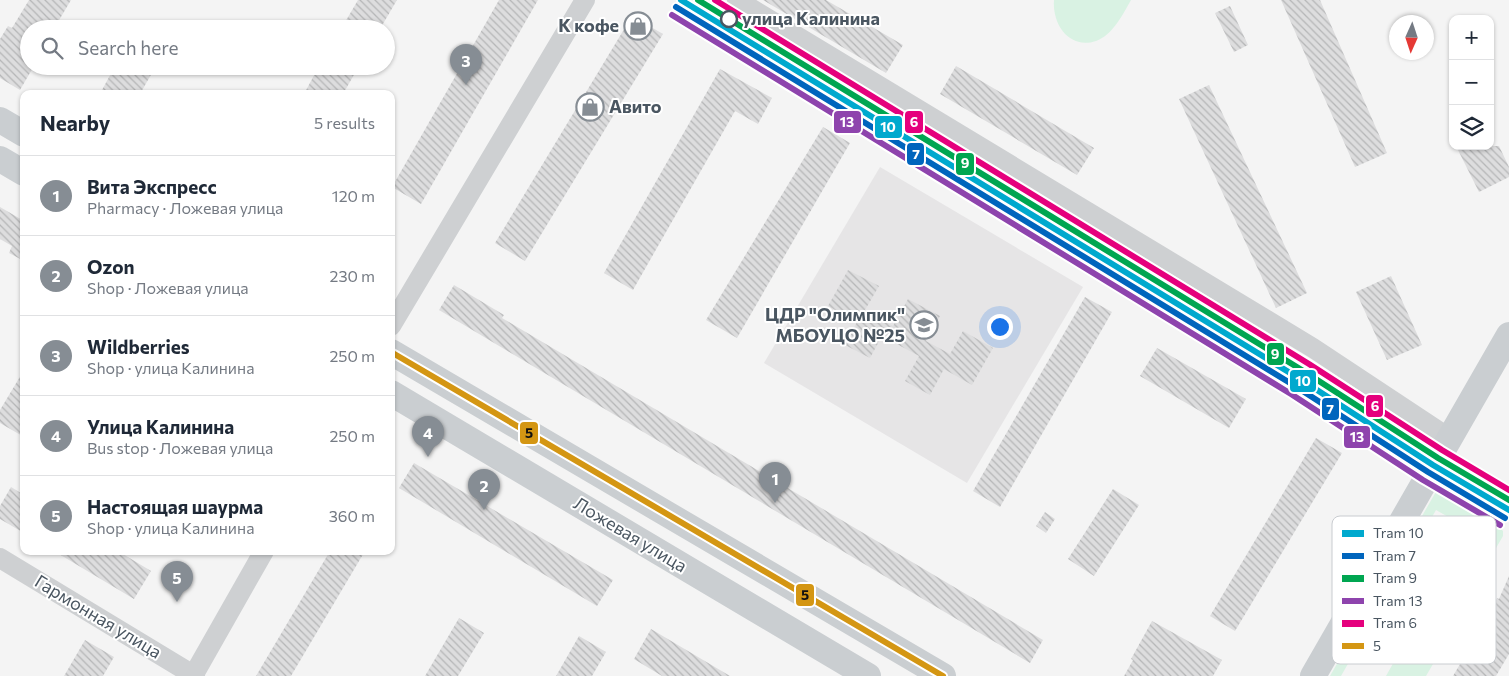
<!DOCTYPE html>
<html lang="en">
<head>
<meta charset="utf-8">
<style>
  body { margin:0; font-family:Commissioner,sans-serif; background:#f6f6f7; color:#1f2937 }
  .controls { position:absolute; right:15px; top:15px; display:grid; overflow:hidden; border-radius:10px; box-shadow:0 1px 4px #0004 }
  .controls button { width:45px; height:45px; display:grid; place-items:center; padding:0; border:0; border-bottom:1px solid #e0e1e3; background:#fff; color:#1f2937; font:25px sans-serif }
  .compass { position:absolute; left:1389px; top:15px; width:45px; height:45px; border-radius:50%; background:#fff; box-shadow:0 1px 4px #0004; rotate:183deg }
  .you { position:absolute; left:999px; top:326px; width:18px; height:18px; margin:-12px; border:4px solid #fff; border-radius:50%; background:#1a73e8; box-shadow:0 0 0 8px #1a73e833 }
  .badge { display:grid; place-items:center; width:32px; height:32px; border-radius:50%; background:#868d94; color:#fff; font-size:16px; font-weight:700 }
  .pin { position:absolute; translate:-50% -41px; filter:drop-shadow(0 1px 2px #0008) }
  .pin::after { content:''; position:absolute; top:26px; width:18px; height:15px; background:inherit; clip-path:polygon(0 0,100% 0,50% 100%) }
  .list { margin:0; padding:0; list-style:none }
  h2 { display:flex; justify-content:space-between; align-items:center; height:65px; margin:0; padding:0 20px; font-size:21px }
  h2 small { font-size:16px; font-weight:400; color:#747a83 }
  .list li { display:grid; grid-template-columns:32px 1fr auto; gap:15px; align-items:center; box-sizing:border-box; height:80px; padding:0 20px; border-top:1px solid #e0e1e3 }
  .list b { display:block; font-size:19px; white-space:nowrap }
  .list p { margin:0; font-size:16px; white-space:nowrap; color:#747a83 }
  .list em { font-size:16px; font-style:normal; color:#747a83 }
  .icon { flex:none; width:28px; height:28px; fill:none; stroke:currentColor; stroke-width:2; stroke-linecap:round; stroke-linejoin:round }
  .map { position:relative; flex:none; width:1509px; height:676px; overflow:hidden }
  .search { position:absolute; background:#fff; box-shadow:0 1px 4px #0004; left:20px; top:20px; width:375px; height:55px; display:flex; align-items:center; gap:12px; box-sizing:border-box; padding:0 18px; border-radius:28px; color:#747a83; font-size:19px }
  .panel { position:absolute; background:#fff; box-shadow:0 1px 4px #0004; left:20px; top:90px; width:375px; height:465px; border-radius:10px }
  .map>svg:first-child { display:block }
</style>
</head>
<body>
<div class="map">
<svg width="1509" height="676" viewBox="0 0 1509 676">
  <defs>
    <pattern id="building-back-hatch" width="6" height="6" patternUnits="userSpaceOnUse" patternTransform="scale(1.25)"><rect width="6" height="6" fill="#ddddde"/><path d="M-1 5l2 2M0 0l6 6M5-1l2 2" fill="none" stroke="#b5b6b7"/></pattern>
  </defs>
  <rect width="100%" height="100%" fill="#f4f4f4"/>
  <!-- education -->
  <path fill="#e6e5e6" d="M880,167L1083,287L967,483L764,363Z"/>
  <!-- grass -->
  <path fill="#d9f2e3" d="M1054,0H1131C1123,14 1113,35 1096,41C1069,50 1052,24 1054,0Z
    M1441,488L1484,517L1475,532L1436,510L1399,575L1394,571L1395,563L1437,490Z
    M1495,524L1503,531V536L1442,641L1440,652L1426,676H1386L1427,603L1449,615L1491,542L1487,539Z
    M1392,587L1341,676H1330L1378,592Z"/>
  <!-- building -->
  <path fill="url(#building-back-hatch)" d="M29,0H71L58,22L54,20L49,29H29V66H34L20,90L0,78V39L8,26L12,28Z
    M358,0H397L380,29H341Z
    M499,0H538L421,204L392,187Z
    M763,0H826L903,45L886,73Z
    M1281,0H1320L1387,153L1355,167Z
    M1230,6L1248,45L1234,52L1215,13Z
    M632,16L663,34L525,261L495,243Z
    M115,66H156L140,94H109L102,90Z
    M319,66H359L343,94H304Z
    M956,66L1094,148L1077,175L940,94Z
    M720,69L772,98L758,124L735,111L633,290L604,273Z
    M1209,85L1307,293L1276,308L1179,99Z
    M823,127L850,143L737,338L706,320Z
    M1456,146H1499L1509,167V177L1479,192Z
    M0,207L24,221V261L9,253L12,246L0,239Z
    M848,270L879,286L865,310L893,326L908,299L940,316L926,341L950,354L963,331L993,348L972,385L944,369L930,395L905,381L919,356L882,336L870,358L845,345L857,322L828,306Z
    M1391,276L1422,345L1387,360L1356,292Z
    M454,285L504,315L502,318L1043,640L1030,663L439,310Z
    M1085,297L1112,312L1000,507L973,491Z
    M1157,348L1246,399L1229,428L1140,376Z
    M24,370V437L0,423V410Z
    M1316,438L1342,453L1235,631L1210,616Z
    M414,463L613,580L597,606L399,488Z
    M11,487L24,495V533L0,519V506Z
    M1113,489L1139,505L1094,576L1068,559Z
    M1045,512L1055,519L1046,533L1036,526Z
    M54,551H118L151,571L134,599Z
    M330,551H365L291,676H256Z
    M1509,576V654L1496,676H1453L1463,659L1460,658L1488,610L1490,611L1497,598L1499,599Z
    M459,618L484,633L458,676H425Z
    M1152,621L1222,660L1213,676H1124L1133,660L1131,659Z
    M651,629L730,676H662L634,659Z
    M579,636L606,652L592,676H556Z
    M85,640L114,657L103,676H64Z"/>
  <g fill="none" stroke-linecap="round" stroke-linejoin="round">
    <!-- minor -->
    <path stroke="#ced0d2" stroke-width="20" d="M737,0L1313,348L1449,438
      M391,326L585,0
      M0,558L195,676
      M193,676L264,551"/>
    <!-- major -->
    <path stroke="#caced1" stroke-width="26" d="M0,120L24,134
      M0,159L24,173
      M391,352L943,676
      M391,393L868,676
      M1313,676L1509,335"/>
    <!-- bus-1 casing -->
    <g stroke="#fff" stroke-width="10">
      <path id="bus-1" d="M391,352L943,676"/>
    </g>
    <!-- bus-1 -->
    <use href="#bus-1" stroke="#d49613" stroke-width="6"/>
    <!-- tram-1 casing -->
    <g stroke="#fff" stroke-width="10">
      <path id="tram-1" d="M681,0L1300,379L1433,465L1509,510"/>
    </g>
    <!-- tram-2 casing -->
    <g stroke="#fff" stroke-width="10">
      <path id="tram-2" d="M676,7L1295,386L1428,472L1505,518"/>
    </g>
    <!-- tram-3 casing -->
    <g stroke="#fff" stroke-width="10">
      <path id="tram-3" d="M698,0L1305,372L1438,458L1509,500"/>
    </g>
    <!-- tram-4 casing -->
    <g stroke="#fff" stroke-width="10">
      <path id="tram-4" d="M672,15L1291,394L1423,480L1500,525"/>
    </g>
    <!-- tram-5 casing -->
    <g stroke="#fff" stroke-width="10">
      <path id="tram-5" d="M715,0L1309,364L1442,450L1509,490"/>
    </g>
    <!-- tram-1 -->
    <use href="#tram-1" stroke="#00a9ce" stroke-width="6"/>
    <!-- tram-2 -->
    <use href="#tram-2" stroke="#0065bd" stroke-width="6"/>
    <!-- tram-3 -->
    <use href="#tram-3" stroke="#00a651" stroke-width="6"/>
    <!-- tram-4 -->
    <use href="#tram-4" stroke="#8e44ad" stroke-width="6"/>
    <!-- tram-5 -->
    <use href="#tram-5" stroke="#e5007d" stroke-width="6"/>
  </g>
  <!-- icons -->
  <defs>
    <g id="shop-ring" transform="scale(1.4375)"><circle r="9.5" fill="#fff" stroke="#868d94" stroke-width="1.5"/><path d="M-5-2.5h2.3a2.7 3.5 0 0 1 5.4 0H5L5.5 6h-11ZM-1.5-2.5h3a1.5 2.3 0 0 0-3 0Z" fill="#868d94"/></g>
    <g id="school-ring" transform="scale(1.4375)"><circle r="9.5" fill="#fff" stroke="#868d94" stroke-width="1.5"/><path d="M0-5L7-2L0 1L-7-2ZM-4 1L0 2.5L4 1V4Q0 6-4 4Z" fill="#868d94"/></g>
  </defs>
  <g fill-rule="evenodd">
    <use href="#shop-ring" x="638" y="26"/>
    <use href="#shop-ring" x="590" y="107"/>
    <use href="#school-ring" x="924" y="325"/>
  </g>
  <!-- markers -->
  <circle fill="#fff" stroke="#4a5661" stroke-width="2.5" cx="729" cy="19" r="8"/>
  <g text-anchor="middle" stroke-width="4" stroke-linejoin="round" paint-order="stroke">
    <!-- stop labels -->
    <g font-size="18" font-weight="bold" fill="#4a5661" stroke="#fff" text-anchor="start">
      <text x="742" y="25">улица Калинина</text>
    </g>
    <!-- poi labels -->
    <g font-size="18" font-weight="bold" fill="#4a5661" stroke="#fff" text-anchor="end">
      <text x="619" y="32">К кофе</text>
      <text x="609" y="113" text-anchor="start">Авито</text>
      <text x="905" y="321">ЦДР "Олимпик"<tspan x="905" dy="21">МБОУЦО №25</tspan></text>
    </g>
    <!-- street labels -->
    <g font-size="18" fill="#4a5661" stroke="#fff">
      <text transform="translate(630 535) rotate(31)" y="6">Ложевая улица</text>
      <text transform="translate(98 617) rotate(31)" y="6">Гармонная улица</text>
    </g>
  </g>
  <!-- legend -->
  <rect x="1332" y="516" width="164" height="148" rx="8" fill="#fff" stroke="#c9ccd0" stroke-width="1"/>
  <rect x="1342" y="530" width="22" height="7" fill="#00a9ce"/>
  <rect x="1342" y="553" width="22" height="6" fill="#0065bd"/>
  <rect x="1342" y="575" width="22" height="7" fill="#00a651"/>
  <rect x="1342" y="598" width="22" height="6" fill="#8e44ad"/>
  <rect x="1342" y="620" width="22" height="7" fill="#e5007d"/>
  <rect x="1342" y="643" width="22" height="6" fill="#d49613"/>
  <g font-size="14" fill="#4a5661">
    <text x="1373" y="538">Tram 10</text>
    <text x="1373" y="561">Tram 7</text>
    <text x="1373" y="583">Tram 9</text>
    <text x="1373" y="606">Tram 13</text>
    <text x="1373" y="628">Tram 6</text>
    <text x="1373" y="651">5</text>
  </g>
  <g stroke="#fff" stroke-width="2">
    <rect x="904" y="110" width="20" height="24" rx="5" fill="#e5007d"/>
    <rect x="833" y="110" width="29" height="24" rx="5" fill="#8e44ad"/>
    <rect x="874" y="115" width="29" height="24" rx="5" fill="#00a9ce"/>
    <rect x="906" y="142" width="19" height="24" rx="5" fill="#0065bd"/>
    <rect x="955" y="152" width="20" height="24" rx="5" fill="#00a651"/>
    <rect x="1266" y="342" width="19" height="24" rx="5" fill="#00a651"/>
    <rect x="1289" y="369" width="28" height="24" rx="5" fill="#00a9ce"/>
    <rect x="1365" y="394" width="19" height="24" rx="5" fill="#e5007d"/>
    <rect x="1321" y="397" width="19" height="24" rx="5" fill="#0065bd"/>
    <rect x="519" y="421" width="20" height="24" rx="5" fill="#d49613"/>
    <rect x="1343" y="425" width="28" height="24" rx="5" fill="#8e44ad"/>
    <rect x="795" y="583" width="20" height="24" rx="5" fill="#d49613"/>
  </g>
  <g font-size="14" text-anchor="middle" font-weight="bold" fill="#fff">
    <text x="914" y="127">6</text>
    <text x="847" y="127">13</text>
    <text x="888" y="132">10</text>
    <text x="916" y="159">7</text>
    <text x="965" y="168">9</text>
    <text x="1275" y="359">9</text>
    <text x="1303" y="386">10</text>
    <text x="1375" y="411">6</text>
    <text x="1330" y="414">7</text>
    <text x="1357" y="442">13</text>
  </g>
  <g font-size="14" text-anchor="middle" font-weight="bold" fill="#111">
    <text x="529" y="438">5</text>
    <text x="805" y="600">5</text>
  </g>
</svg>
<div class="controls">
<button>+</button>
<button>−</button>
<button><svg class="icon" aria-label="layers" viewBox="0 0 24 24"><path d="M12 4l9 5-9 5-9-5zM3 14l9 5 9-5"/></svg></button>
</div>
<svg class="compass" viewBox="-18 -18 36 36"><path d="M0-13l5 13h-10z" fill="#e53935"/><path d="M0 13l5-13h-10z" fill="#747a83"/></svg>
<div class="you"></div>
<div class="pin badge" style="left:775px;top:503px">1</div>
<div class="pin badge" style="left:484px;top:510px">2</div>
<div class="pin badge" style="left:466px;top:85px">3</div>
<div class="pin badge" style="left:428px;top:457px">4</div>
<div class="pin badge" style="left:177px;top:602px">5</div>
<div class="search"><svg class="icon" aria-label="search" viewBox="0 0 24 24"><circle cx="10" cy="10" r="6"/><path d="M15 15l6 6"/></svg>Search here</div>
<section class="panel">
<h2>Nearby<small>5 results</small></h2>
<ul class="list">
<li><span class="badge">1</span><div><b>Вита Экспресс</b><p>Pharmacy · Ложевая улица</p></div><em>120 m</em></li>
<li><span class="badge">2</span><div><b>Ozon</b><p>Shop · Ложевая улица</p></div><em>230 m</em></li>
<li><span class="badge">3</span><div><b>Wildberries</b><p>Shop · улица Калинина</p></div><em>250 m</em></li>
<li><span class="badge">4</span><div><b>Улица Калинина</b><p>Bus stop · Ложевая улица</p></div><em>250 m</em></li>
<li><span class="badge">5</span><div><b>Настоящая шаурма</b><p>Shop · улица Калинина</p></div><em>360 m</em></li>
</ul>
</section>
</div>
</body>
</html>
